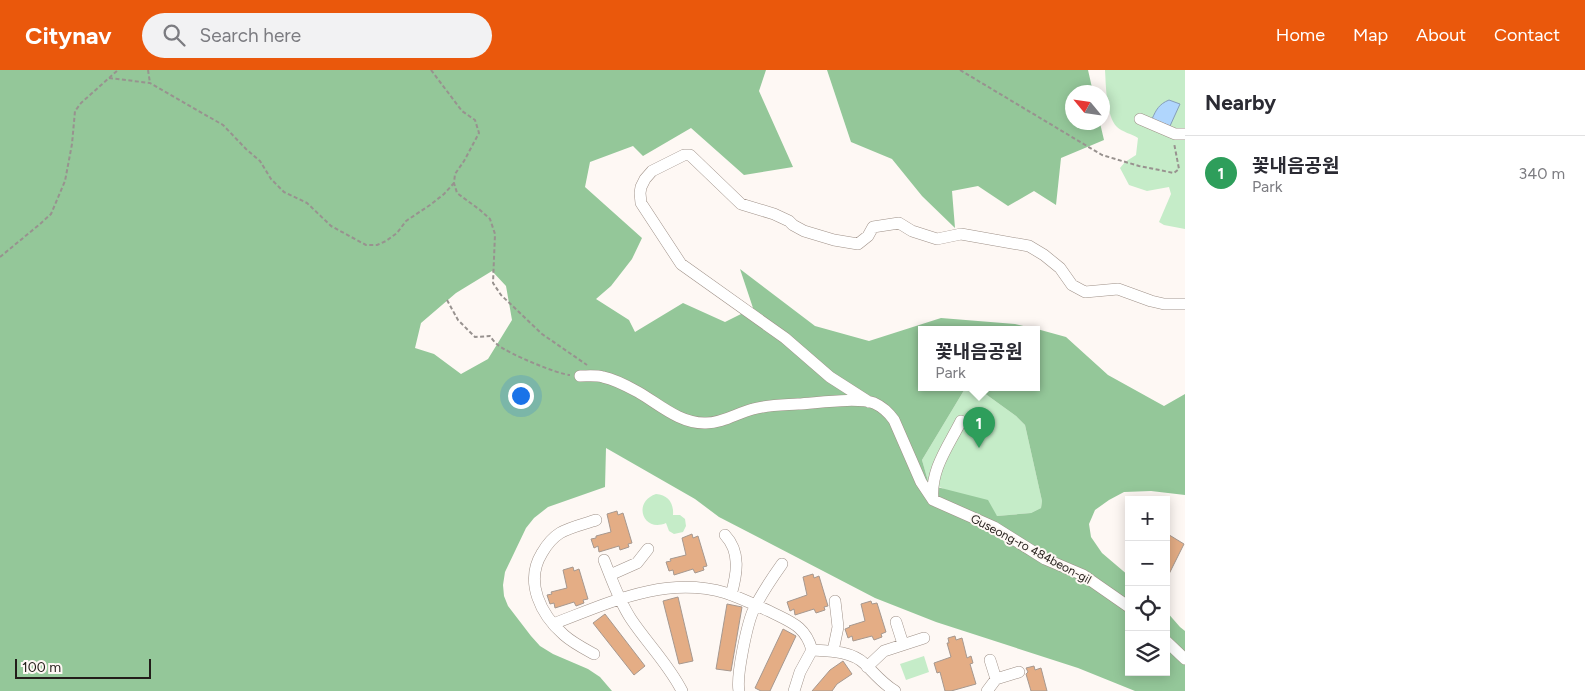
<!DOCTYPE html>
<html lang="en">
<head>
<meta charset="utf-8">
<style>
  body { margin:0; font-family:Figtree,"Noto Sans KR",sans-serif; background:#f2f2f3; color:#2b2b33 }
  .controls { position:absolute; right:15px; bottom:15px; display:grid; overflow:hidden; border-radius:0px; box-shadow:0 2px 12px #0003 }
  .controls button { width:45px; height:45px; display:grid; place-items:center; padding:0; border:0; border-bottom:1px solid #e1e1e2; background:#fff; color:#2b2b33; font:25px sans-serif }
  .compass { position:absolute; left:1065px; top:15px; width:45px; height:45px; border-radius:50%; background:#fff; box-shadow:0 2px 12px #0003; rotate:299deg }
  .scale { position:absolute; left:15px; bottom:12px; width:136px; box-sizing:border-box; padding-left:5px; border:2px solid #231d1a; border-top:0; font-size:14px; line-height:18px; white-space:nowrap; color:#231d1a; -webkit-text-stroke:4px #fef8f4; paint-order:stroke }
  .you { position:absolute; left:520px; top:325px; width:18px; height:18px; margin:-12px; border:4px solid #fff; border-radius:50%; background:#1a73e8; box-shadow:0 0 0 8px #1a73e833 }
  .badge { display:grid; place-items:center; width:32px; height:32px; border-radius:50%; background:#ea580c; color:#fff; font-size:16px; font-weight:700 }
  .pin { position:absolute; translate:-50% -41px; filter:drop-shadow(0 1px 2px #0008) }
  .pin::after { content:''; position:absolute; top:26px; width:18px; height:15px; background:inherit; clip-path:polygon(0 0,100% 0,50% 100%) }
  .popup { position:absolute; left:918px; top:256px; width:122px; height:65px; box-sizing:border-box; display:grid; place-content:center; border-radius:0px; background:#fff; filter:drop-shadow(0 1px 4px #0005); font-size:16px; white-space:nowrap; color:#7c7c81 }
  .popup b { font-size:19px; color:#2b2b33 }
  .popup::after { content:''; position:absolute; left:50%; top:100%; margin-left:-10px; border:10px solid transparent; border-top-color:#fff }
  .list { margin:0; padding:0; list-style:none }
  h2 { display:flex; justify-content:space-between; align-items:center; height:65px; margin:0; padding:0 20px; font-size:21px }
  h2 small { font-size:16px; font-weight:400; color:#7c7c81 }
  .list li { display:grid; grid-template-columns:32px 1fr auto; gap:15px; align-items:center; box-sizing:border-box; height:75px; padding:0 20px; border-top:1px solid #e1e1e2 }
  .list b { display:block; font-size:19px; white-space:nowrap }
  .list p { margin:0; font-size:16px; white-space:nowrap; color:#7c7c81 }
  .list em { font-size:16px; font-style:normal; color:#7c7c81 }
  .icon { flex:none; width:28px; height:28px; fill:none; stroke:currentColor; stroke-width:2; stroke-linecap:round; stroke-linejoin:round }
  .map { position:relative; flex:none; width:1185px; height:621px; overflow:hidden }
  header { display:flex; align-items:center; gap:30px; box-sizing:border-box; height:70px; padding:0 25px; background:#ea580c; color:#fff }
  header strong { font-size:24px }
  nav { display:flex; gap:28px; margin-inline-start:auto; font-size:18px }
  .search { width:350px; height:45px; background:#f2f2f3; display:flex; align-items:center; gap:12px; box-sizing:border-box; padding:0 18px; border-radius:28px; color:#7c7c81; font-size:19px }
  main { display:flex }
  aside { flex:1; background:#fff }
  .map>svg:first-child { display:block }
</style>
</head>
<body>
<header>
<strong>Citynav</strong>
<div class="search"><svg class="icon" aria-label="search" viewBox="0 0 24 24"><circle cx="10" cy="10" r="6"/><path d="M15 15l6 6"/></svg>Search here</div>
<nav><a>Home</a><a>Map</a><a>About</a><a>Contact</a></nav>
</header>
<main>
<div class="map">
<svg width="1185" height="621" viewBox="0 0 1185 621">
  <rect width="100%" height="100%" fill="#fef8f4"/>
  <!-- green -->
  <path fill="#c5ecc8" d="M1105,0H1185V159L1164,155L1159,152L1171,124L1169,117L1147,121L1129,115L1120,98L1125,92L1136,85L1138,68C1132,64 1122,62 1117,57C1106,46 1106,15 1105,0Z
    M966,317L980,320L1016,346L1025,355L1042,431L1041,438L1031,443L997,446L928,411L922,390Z
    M656,424C668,425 674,433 673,445H680L685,449L686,456L683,462L674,464L669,461L666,453C643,463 632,432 656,424Z
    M924,586L929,602L906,610L900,594Z"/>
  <!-- forest -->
  <path fill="#94c799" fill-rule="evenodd" d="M0,0H766L759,21L793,97L744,105L691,58L643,86L633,76L590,92L585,117L642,168L632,189L611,216L596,229L629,250L635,262L683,233L725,252L753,238L740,199L815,256L869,271L941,248L1015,254L1036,259H922V317H1036L1037,259L1066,267L1108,305L1164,336L1185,324V425L1151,421L1124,422L1109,430L1095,440L1089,454L1091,467L1102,483L1129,506V602H1166V541L1180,557L1185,561V621H1135L1078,598L936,552L875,528L719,447L695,429L606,378L605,417L548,437L534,448L526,458L505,502L503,515L504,526L508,536L531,566L540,576L553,584L588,599L600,607L612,621H0ZM492,201L506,216L512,250L488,289L461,304L434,284L415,278L421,253L456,223ZM966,317L980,320L1016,346L1025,355L1042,431L1041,438L1031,443L997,446L988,430L937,417L928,411L922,390Z
    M827,0H1088L1093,22H1072V52L1100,53L1104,70L1061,88L1056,135L1034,121L1008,136L978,116L952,121L955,158L922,126L892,89L851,72Z"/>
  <!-- water -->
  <path fill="#b0d6fd" stroke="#869eb9" d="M1169,30L1180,34L1170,56L1152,49C1156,40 1159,34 1169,30Z"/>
  <!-- building -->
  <path fill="#e4ad85" stroke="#a6988f" d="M617,441L618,445L623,443L632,473L628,474L629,477L620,480L619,476L599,482L598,476L594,478L591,469L596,468V466L611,462L607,444Z
    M1166,463L1184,474L1166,510Z
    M692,464L693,468L698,466L707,496L703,497L704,500L695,503L693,499L674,505L673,500L669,501L666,492L671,491L670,489L686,485L682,468Z
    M573,497L574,501L579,499L588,529L583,530L584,533L576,536L574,532L555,538L554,533L550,534L547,525L552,524L551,522L567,518L563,500Z
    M813,504L814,508L819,506L828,536L824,537L825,540L816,543L814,539L795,545L794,539L790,541L787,532L807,525L803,507Z
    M678,527L693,591L679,594L663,531Z
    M871,531L872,534L877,533L886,562L881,564L882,567L874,570L872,566L853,571L852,566L848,568L845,559L850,557L849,556L865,551L861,534Z
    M727,534L742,537L731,601L716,599Z
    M605,544L645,596L634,605L593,553Z
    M783,559L796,566L770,621H761L755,618Z
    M955,566L956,570L962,568L967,588L971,586L973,593L970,594L976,614L951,621H945L940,602L937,603L934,593L951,587L947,573H949L948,568Z
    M843,591L852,604L837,614L832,621H812L830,600Z
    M1034,596L1035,600L1041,598L1047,621H1031L1026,604L1028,602L1026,598Z"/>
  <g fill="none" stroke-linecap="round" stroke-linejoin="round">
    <!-- minor casing -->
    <g stroke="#9f9188" stroke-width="12">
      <path id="minor" d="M1140,49L1175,64H1185
        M580,306C588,306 596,305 603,307C613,309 629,317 638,322C659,334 680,354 706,353C723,353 737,343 753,339C767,335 783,335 798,334C817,333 857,327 874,333C883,337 889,343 894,350L921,412L933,430L994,457L1045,489L1083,505L1129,537
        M869,332L830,307L785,268L681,194L641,133L640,123L641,117L645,109L652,101L684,85H690L741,134L774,144L789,151L793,155L804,161L834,170L858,174L868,166L873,157L899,153L912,161L937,169L961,164L1029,176L1044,185L1060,198L1072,215L1085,222L1118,219L1151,231L1164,234H1185
        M933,430C930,400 948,377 961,351
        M725,465C741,482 737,504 731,525
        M604,490C612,510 619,531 631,549C647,573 669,595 682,621
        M610,505L637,493L648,479
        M896,552L903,574
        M553,554C609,533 665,505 726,523C741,528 755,535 769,541C790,552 805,555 812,580
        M1166,571L1185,589
        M833,581L838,557L835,531
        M594,584C583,578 573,573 564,565C541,545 524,512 542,483C546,476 552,468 560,463C570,457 584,454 596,450
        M990,590L996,609
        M867,597L884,581L924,568
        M739,621C736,606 747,555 753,541C761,524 772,508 782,494
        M794,621L800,602L812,580C830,581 851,581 865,594C875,604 883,614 895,621
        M987,621L996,609L1019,602"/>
    </g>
    <!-- path -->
    <path stroke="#98928f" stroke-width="2" stroke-dasharray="4 2.5" stroke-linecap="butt" d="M148,0L150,13
      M431,0L462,41L475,50L479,63L464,91L455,104L454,113L457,123L480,140L490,149L495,164L493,213L501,225L542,264L587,295
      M960,0L1102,85L1139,96L1174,103L1179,99L1174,73
      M109,8L150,13L223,55L246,79L260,91L271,109L284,122L307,133L331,156L366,175H377L386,171L397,163L406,151L430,135L444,124L454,113
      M0,187L40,154L51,144L65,111L72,74L75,41L81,33L118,0
      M447,230L458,250L475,267L490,266C492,269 495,273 498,275C509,284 557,304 570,305"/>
    <!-- minor -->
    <use href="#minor" stroke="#fff" stroke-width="11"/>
  </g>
  <g text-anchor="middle" stroke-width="4" stroke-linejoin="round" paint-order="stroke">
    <!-- street labels -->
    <g font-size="12" fill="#231d1a" stroke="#fef8f4">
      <text transform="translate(1031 479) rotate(28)" y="4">Guseong-ro 484beon-gil</text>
    </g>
  </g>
</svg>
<div class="controls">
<button>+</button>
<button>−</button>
<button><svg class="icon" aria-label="locate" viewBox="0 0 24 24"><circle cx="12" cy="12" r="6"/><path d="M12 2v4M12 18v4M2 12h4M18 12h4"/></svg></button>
<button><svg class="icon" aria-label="layers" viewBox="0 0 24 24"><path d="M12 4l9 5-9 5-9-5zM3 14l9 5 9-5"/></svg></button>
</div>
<svg class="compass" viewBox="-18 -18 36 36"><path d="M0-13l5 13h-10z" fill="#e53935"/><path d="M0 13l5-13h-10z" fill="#7c7c81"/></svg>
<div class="scale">100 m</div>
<div class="you"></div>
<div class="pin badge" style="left:979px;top:378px;background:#2e9e5b">1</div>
<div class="popup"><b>꽃내음공원</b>Park</div>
</div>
<aside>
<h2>Nearby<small></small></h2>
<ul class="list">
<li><span class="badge" style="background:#2e9e5b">1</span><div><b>꽃내음공원</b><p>Park</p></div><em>340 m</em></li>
</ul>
</aside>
</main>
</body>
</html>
